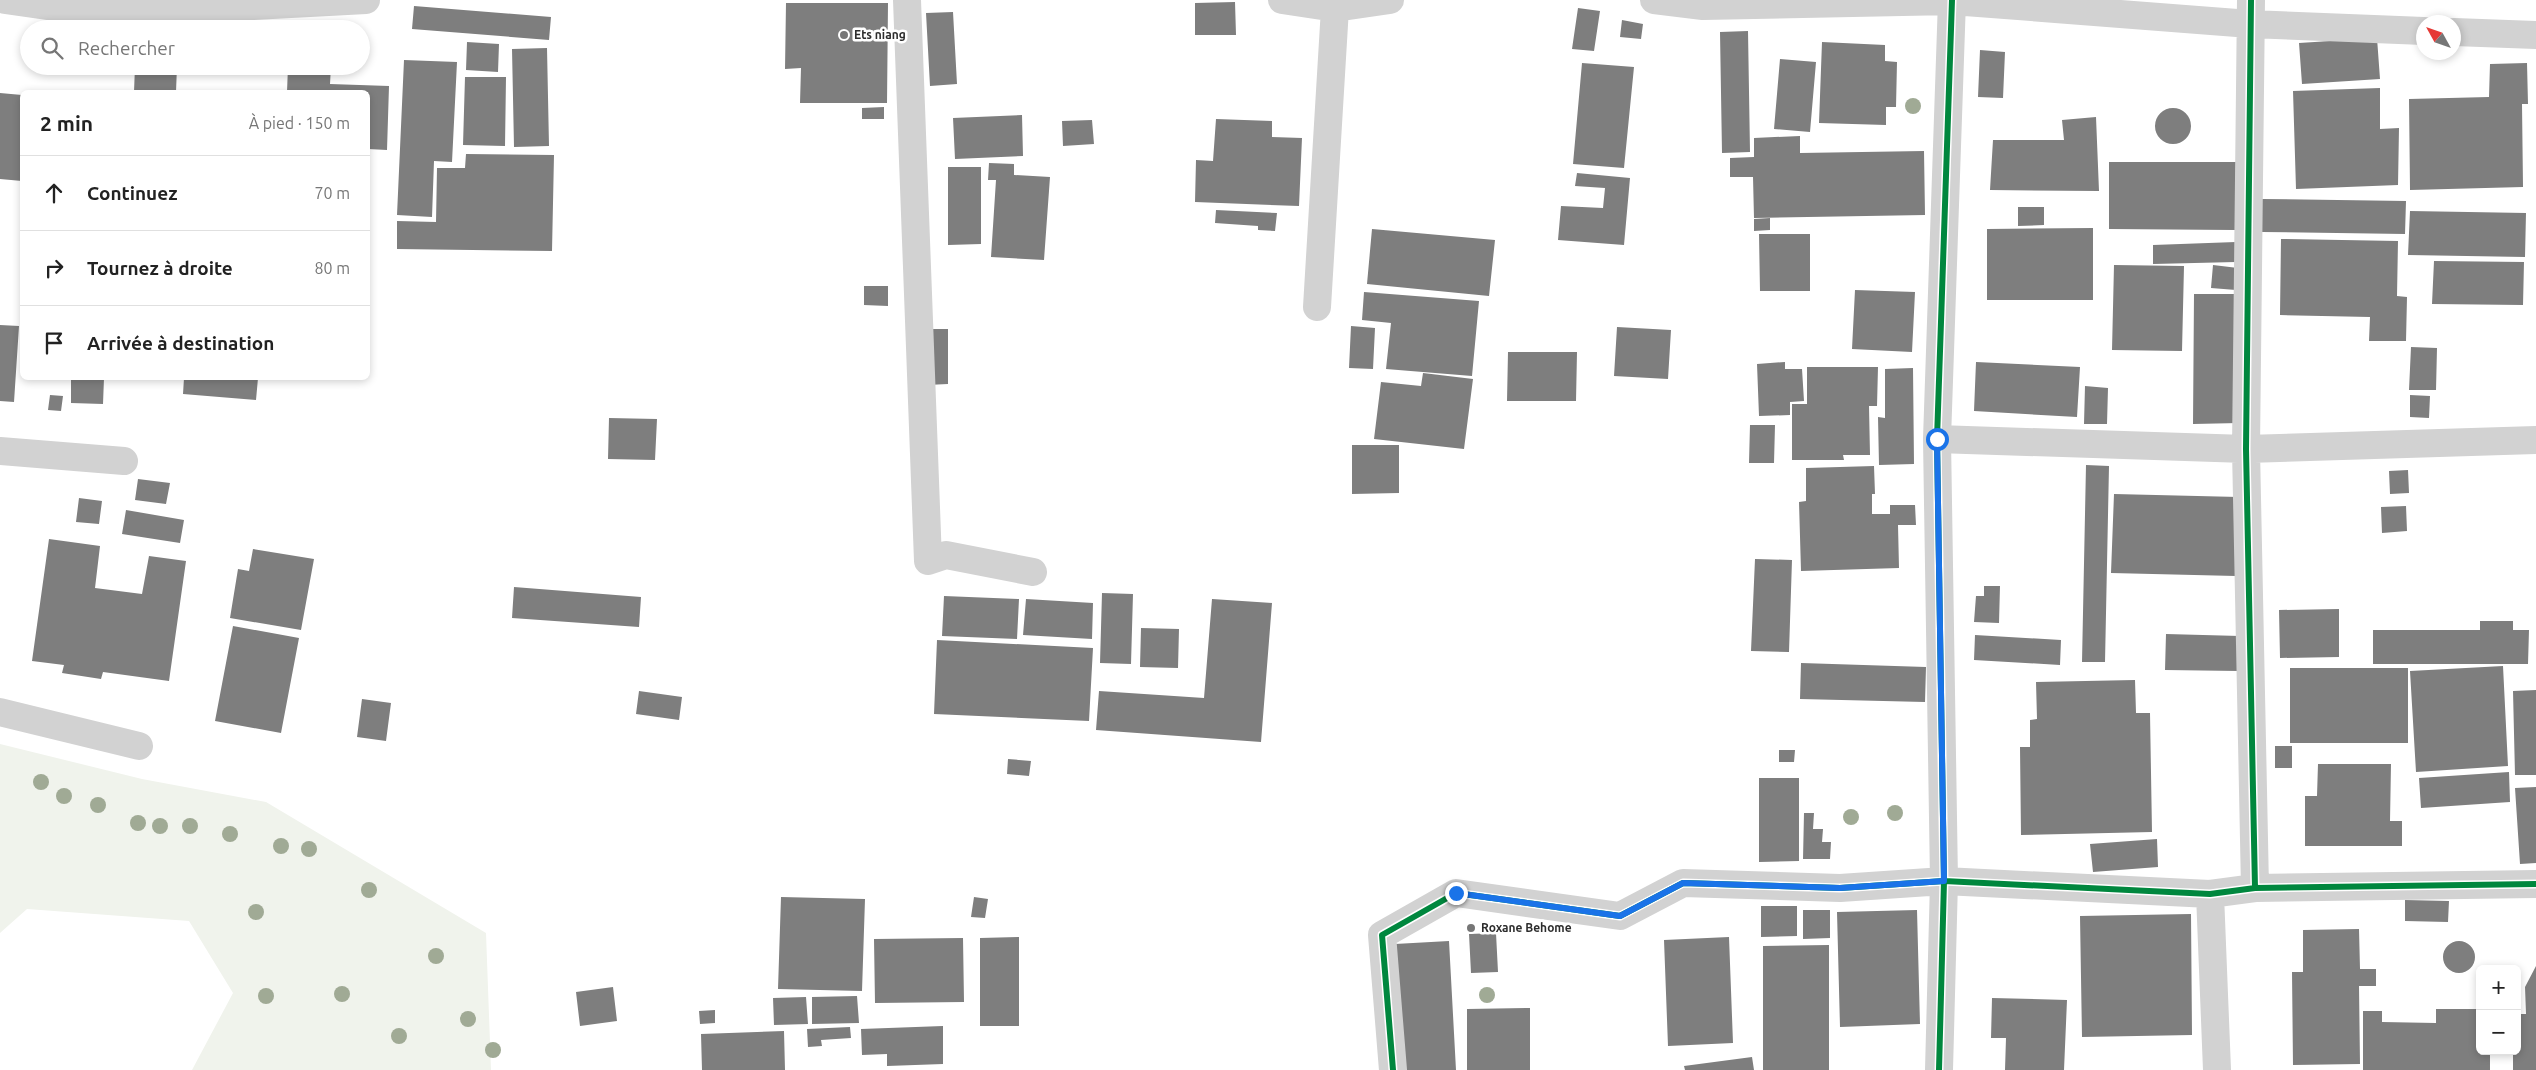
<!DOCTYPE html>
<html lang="fr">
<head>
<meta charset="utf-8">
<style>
  body { margin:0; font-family:Ubuntu,sans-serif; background:#f6f6f6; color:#222 }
  .controls { position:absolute; right:15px; bottom:15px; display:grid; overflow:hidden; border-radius:8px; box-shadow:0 2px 8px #0003 }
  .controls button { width:45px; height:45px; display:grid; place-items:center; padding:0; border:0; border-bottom:1px solid #e0e0e0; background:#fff; color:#222; font:25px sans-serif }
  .compass { position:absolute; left:2416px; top:15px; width:45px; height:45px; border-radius:50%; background:#fff; box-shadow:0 2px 8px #0003; rotate:310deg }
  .stop { position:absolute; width:15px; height:15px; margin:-11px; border:4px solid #1a73e8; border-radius:50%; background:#fff }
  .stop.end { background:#1a73e8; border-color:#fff; box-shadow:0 1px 5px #0008 }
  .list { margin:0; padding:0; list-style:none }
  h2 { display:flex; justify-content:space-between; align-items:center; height:65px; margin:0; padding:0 20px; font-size:21px }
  h2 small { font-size:16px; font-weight:400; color:#767676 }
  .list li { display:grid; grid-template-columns:32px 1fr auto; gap:15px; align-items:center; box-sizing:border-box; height:75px; padding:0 20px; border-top:1px solid #e0e0e0 }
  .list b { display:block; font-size:19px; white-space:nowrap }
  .list em { font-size:16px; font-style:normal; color:#767676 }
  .icon { flex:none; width:28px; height:28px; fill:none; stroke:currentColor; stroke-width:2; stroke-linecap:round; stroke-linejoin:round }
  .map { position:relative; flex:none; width:2536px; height:1070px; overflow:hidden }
  .search { position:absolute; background:#fff; box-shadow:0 2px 8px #0003; left:20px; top:20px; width:350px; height:55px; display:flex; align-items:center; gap:12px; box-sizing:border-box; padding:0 18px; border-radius:28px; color:#767676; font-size:19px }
  .panel { position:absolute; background:#fff; box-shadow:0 2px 8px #0003; left:20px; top:90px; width:350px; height:290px; border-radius:8px }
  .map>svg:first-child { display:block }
</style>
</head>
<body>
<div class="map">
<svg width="2536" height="1070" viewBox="0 0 2536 1070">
  <rect width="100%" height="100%" fill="#fff"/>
  <!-- green -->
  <path fill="#f0f3ec" d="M0,744L142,779L266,802L486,933L491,1070H192L233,993L189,921L27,909L0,933Z"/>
  <!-- building -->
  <path fill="#7e7e7e" d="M1235,2L1236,35H1195V3Z
    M786,3H888L887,103H800L801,68L785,69Z
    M414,6L551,17L549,40L412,29Z
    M1578,8L1600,11L1594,51L1572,49Z
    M953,12L957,84L930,86L926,13Z
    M1622,20L1643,24L1641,39L1620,37Z
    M1748,31L1750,152L1722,153L1720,32Z
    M2377,38L2380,79L2302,84L2299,43Z
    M467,42L499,44L498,72L466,70Z
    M1822,42L1885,45V61L1897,62L1896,107H1886V125L1819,123Z
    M547,48L549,146L514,147L512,49Z
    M1980,50L2005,52L2003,98L1978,97Z
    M1780,59L1816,62L1810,132L1774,129Z
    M404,60L457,62L452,162L434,161L432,217L397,215Z
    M1582,63L1634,67L1624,168L1573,164Z
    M2527,63L2528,104H2522L2523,187L2410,190L2409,99L2489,97L2490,64Z
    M135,66H177L176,92H134Z
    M288,66H331L330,84L389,86L387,150L368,149V92H287Z
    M465,77H506L505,146L463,145Z
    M2380,88V129L2399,128L2398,185L2296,189L2293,91Z
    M0,93L22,95V181L0,179Z
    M884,107V119H862V108Z
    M2155 126a18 18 0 1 1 36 0a18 18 0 1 1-36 0Z
    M1022,115L1023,156L955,159L953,118Z
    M2096,117L2099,191L1990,190L1993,140H2064L2062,120Z
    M1216,119L1272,121V137L1302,138L1299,206L1195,202L1196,160L1213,161Z
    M1092,120L1094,144L1063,146L1062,121Z
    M1800,136V153L1924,151L1925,215L1754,218L1753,177H1730V158L1754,157V138Z
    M466,154L554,155L552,251L397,249V221L436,222L437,168H465Z
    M2109,162H2236L2235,230L2109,229Z
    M989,163L1014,164V175L1050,177L1044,260L991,257L996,180H988Z
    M948,167H981V244L948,245Z
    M1577,173L1630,178L1624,245L1558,240L1561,206L1603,208L1605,188L1575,186Z
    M2262,199L2406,201L2405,234L2262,232Z
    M2018,207H2044V225L2018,226Z
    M1216,210L1277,213L1275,231L1258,230V226L1215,223Z
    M2410,211L2526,213L2525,257L2408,255Z
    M1770,218V230L1754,231V219Z
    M2093,228V300H1987V229Z
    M1372,229L1495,240L1489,296L1367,284Z
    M1759,234H1810V291H1760Z
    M2281,239L2398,241L2397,296L2407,297L2406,341H2369L2370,317L2280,315Z
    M2236,242V262L2153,264V245Z
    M2434,261L2524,262L2523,305L2432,304Z
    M2114,265L2184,266L2182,351L2112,350Z
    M2213,265L2238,268L2236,290L2211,288Z
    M864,286H888V306L864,305Z
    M1855,290L1915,292L1912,352L1852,349Z
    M1364,292L1479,301L1472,376L1386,369L1391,323L1362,320Z
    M2194,294H2240L2239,423L2193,424Z
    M0,325L19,326L14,402L0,401Z
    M1351,326L1375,328L1373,369L1349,368Z
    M1617,327L1671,330L1668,379L1614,376Z
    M927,329H948V384L927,385Z
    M2411,347L2437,348L2436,390H2409Z
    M1508,352H1577L1576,401H1507Z
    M1785,362V369H1802L1804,401L1790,402V415L1759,416L1757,364Z
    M1976,362L2080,367L2077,417L1974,411Z
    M1807,367H1878L1877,406H1869L1870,455H1843L1844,460H1792V404H1807Z
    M1913,368L1914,464L1879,465L1878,417L1885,418V369Z
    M1423,373L1473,379L1464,449L1374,439L1381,382L1421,386Z
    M71,378H104L103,404L71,403Z
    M184,378H258L256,400L183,394Z
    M2085,386L2108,388L2107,424H2084Z
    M50,395L63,396L61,411L48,410Z
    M2410,395L2430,396L2429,418L2410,417Z
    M609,418L657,419L655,460L608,459Z
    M1750,425H1775L1774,463H1749Z
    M1352,445H1399V493L1352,494Z
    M2086,465L2109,466L2105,662H2082Z
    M1874,466L1875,494H1872V514H1890V505H1915L1916,525H1898L1899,568L1801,571L1799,502L1806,501V468Z
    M2408,470L2409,493L2390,494L2389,471Z
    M138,479L170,483L166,504L135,500Z
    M2114,494L2239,497L2236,576L2111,573Z
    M79,498L102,501L99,524L76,522Z
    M2406,506L2407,531L2382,533L2381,507Z
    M126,510L184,520L180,543L122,534Z
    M49,539L100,546L95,588L142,594L149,556L186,561L169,681L103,672L101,679L62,673L64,665L32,661Z
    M253,549L314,559L301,630L230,618L238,569L249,571Z
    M1755,559L1792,560L1789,652L1751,651Z
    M1984,586H2000L1999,623L1974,622L1976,596H1984Z
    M514,587L641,597L639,627L512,618Z
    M1102,593L1133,594L1131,664L1100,663Z
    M944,596L1019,599L1017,639L942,636Z
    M1026,599L1093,603L1092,639L1023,635Z
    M1212,599L1272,603L1261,742L1096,730L1099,691L1204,698Z
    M2339,609V657L2280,658L2279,610Z
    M2480,621H2513V630H2529L2528,664H2373V630H2480Z
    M233,626L299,638L281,733L215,721Z
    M1141,628L1179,629L1178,668L1140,667Z
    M2166,634L2240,636L2239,671L2165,670Z
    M1975,635L2061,640L2060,665L1974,660Z
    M937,640L1093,648L1089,721L934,714Z
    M1801,663L1926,667L1925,702L1800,699Z
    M2503,666L2508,766L2416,772L2410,671Z
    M2290,668H2408V743H2290Z
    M2135,680L2136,713H2150L2152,832L2021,835L2020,747H2030V720L2037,719L2036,682Z
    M2536,690V775H2515L2513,691Z
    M639,691L682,697L679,720L636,714Z
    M362,699L391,703L386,741L357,737Z
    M2275,746H2292V768H2275Z
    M1779,750H1795L1794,762H1779Z
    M1008,759L1031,761L1029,776L1007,774Z
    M2318,764H2391L2390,821H2402V846H2305V796H2317Z
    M2509,772L2510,802L2421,808L2419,778Z
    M1759,778H1799V861L1759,862Z
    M2536,787V863L2520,864L2515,788Z
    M1804,813H1814L1813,829H1823L1822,842H1831L1830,859H1803Z
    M2157,839L2158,867L2093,872L2090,844Z
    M781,897L865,899L862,991L778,989Z
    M974,897L988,899L985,918L971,917Z
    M2405,900L2449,901L2448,922L2405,921Z
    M1761,906H1797V936L1761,937Z
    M1803,910H1830V938L1803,939Z
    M1917,910L1920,1024L1840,1027L1837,912Z
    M2191,914L2192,1035L2082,1037L2080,916Z
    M2359,929L2360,969H2376V986H2359L2360,1064L2293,1065L2292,972H2303V930Z
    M1496,933L1498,972L1471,973L1469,934Z
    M1019,937V1026H980V938Z
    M1729,937L1733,1043L1668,1046L1664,940Z
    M963,938L964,1002L875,1003L874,939Z
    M1449,941L1456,1070H1402L1395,944Z
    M2443 957a16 16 0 1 1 32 0a16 16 0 1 1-32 0Z
    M1829,945V1070H1763V946Z
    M2536,966V1070H2513V1051H2517V1014H2526L2525,987Z
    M613,987L617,1021L580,1026L576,992Z
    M857,996L859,1023L812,1024V997Z
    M806,997L808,1024L774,1025L773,998Z
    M1992,998L2067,1000L2064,1070H2005L2006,1038H1991Z
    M1530,1008V1070H1467V1009Z
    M2436,1009H2480V1051H2490V1070H2363V1011H2382V1022L2436,1023Z
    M715,1010V1023L700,1024L699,1011Z
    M943,1026V1064L887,1066V1054L862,1055L861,1029Z
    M850,1027L851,1038L821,1040L822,1046L808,1047L807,1029Z
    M784,1031L785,1070H702L701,1034Z
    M1752,1057L1754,1070H1685L1684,1066Z"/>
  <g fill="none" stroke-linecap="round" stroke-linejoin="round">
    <!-- street -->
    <path stroke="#d2d2d2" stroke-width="28" d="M5,0L103,14L366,0
      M907,0L928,561L946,555L1033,572
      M1282,0L1335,8L1390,0
      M1654,0L1703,6L1952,1L2250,24L2424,31
      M2251,0L2246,449L2255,888
      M2454,32L2536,35
      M1317,307L1335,8
      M1937,439L2246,449L2536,440
      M0,451L124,461
      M0,712L139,746
      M2210,894L2217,1070
      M1393,1070L1382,935L1456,893L1620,916L1683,883L1840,888L1944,881L2210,894L2255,888L2536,884
      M1939,1070L1944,881L1937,439L1952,0"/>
    <!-- cycleway casing -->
    <g stroke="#fff" stroke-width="9">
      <path id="cycleway" d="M2251,0L2246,449L2255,888
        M1393,1070L1382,935L1456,893L1620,916L1683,883L1840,888L1944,881L2210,894L2255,888L2536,884
        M1939,1070L1944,881L1937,439L1952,0"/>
    </g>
    <!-- cycleway -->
    <use href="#cycleway" stroke="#00873e" stroke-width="6"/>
  </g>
  <!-- trees -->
  <g fill="#a0aa95">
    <circle cx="1913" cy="106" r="8"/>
    <circle cx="41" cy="782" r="8"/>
    <circle cx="64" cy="796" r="8"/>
    <circle cx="98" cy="805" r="8"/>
    <circle cx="1895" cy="813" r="8"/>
    <circle cx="1851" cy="817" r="8"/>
    <circle cx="138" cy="823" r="8"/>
    <circle cx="160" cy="826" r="8"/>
    <circle cx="190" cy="826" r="8"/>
    <circle cx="230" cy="834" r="8"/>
    <circle cx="281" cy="846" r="8"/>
    <circle cx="309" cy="849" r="8"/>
    <circle cx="369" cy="890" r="8"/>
    <circle cx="256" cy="912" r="8"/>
    <circle cx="436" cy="956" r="8"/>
    <circle cx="342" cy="994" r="8"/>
    <circle cx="1487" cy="995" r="8"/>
    <circle cx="266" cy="996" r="8"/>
    <circle cx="468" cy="1019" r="8"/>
    <circle cx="399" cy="1036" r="8"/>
    <circle cx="493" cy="1050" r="8"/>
  </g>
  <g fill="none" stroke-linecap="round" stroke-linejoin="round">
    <!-- route -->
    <path stroke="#1a73e8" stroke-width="6" d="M1456,893L1620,916L1683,883L1840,888L1944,881L1937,439"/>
  </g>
  <!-- markers -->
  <g fill="#767676" stroke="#fff" stroke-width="2">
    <circle cx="844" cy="35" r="5"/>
    <circle cx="1471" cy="928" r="5"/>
  </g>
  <g text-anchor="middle" stroke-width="5" stroke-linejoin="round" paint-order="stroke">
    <!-- poi labels -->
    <g font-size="12" font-weight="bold" fill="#2d2d2d" stroke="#fff" text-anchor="start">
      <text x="854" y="39">Ets niang</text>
      <text x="1481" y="932">Roxane Behome</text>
    </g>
  </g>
</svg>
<div class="controls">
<button>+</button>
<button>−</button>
</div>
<svg class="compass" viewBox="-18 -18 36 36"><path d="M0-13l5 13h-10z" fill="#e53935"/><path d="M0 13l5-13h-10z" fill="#767676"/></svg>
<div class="stop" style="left:1937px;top:439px"></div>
<div class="stop end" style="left:1456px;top:893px"></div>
<div class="search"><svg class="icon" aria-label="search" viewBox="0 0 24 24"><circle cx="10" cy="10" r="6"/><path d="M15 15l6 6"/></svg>Rechercher</div>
<section class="panel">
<h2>2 min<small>À pied · 150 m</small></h2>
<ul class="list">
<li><svg class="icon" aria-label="ahead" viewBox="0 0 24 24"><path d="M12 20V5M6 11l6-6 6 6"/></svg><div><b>Continuez</b></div><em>70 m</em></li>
<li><svg class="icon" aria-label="right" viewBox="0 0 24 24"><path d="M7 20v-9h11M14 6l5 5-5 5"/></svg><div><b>Tournez à droite</b></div><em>80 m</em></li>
<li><svg class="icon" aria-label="arrive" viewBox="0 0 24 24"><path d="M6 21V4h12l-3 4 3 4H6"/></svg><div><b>Arrivée à destination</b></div></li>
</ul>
</section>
</div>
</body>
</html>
